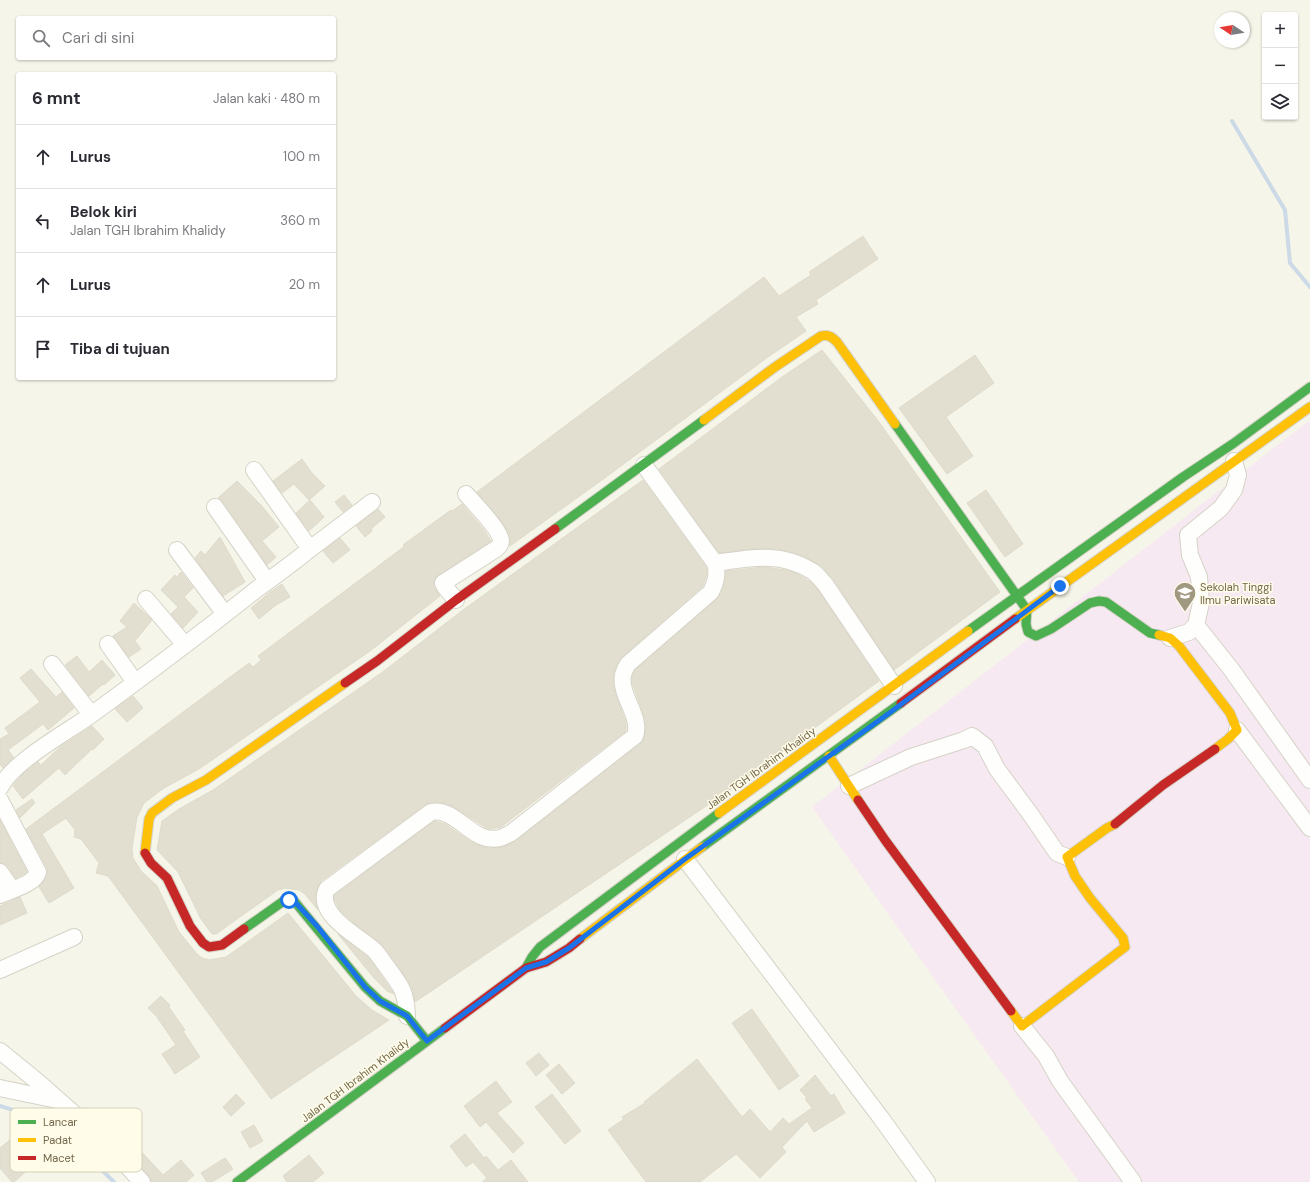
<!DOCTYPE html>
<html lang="id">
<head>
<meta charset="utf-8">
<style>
  body { margin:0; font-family:"DM Sans",sans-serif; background:#f7f7f7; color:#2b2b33 }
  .controls { position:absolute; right:12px; top:12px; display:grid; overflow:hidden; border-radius:4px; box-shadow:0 1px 3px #0004 }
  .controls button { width:36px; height:36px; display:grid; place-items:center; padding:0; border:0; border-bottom:1px solid #e1e1e2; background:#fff; color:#2b2b33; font:20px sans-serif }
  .compass { position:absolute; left:1214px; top:12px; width:36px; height:36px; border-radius:50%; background:#fff; box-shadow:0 1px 3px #0004; rotate:282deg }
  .stop { position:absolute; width:12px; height:12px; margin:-9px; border:3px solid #1a73e8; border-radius:50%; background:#fff }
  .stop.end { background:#1a73e8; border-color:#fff; box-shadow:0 1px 4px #0008 }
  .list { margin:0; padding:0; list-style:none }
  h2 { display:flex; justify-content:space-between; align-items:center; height:52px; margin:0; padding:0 16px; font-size:17px }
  h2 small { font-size:13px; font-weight:400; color:#7c7c81 }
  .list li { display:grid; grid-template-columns:26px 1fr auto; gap:12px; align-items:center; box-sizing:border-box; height:64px; padding:0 16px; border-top:1px solid #e1e1e2 }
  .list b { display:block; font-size:15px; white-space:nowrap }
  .list p { margin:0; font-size:13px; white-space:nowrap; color:#7c7c81 }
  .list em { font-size:13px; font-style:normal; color:#7c7c81 }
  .icon { flex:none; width:22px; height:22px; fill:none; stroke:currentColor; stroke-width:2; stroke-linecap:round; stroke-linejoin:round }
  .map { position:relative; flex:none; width:1310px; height:1182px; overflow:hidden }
  .search { position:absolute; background:#fff; box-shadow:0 1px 3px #0004; left:16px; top:16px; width:320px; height:44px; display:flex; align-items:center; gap:10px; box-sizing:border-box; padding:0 14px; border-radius:4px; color:#7c7c81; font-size:15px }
  .panel { position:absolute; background:#fff; box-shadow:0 1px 3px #0004; left:16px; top:72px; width:320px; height:308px; border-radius:4px }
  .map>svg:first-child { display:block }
</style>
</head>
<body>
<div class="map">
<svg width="1310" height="1182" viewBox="0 0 1310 1182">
  <rect width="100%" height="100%" fill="#f6f5e9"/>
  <!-- education -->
  <path fill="#f7e9f1" d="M1310,420V1182H1079L812,807Z"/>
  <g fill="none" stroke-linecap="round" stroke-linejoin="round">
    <!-- stream -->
    <path stroke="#cbdae6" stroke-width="4" d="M1232,121L1285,210L1290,263L1310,287
      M0,1106L54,1123L114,1182"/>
  </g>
  <!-- building -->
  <path fill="#e2ded0" stroke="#dfdbcb" d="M863,236L878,259L816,300L818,304L796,317L806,331L768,357L602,480L510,546V539L505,526L477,492L764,277L779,296L811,275L809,272Z
    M822,350L879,422L1000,592L894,670L833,579L822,566L803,556L778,549H752L719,553L659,469L782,377Z
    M975,355L994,383L946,417L973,456L947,474L899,408Z
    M302,459L311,472L325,486L309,500L294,484L282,493L273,481Z
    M643,480L706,567L707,574L703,586L622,657L617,664L614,672L613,684L615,693L626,723V731L501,827L491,829L485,827L454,807L443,803L431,802L426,804L321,881L318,887L315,896L318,910L305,894L299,890L285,888L278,890L216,934H212L201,919L178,872L157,850L162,821L179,809L213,790L384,671L463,610Z
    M237,481L261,505L279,527L262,541L276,557L267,565L223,502L218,498Z
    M986,490L1023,544L1005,557L967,503Z
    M344,495L352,505L343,512L335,502Z
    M310,500L324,517L309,531L296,513Z
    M462,504L484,530L491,541L435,578L434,582V587L440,596L370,651L199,769L164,788L144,803L137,817L132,848L133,858L141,871L157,886L179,932L196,953L202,958L209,960L226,957L288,913L356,996L372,1010L389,1020L271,1099L108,876L96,873L99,863L81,839L74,837L75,830L66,818L42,834L74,888L49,903L39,887L47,876V868L26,829L249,663L253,667L261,660L258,656L405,546L403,545L451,510L452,511Z
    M378,509L385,517L371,529L372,531L365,537L356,526Z
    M220,537L245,582L223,596L195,558L201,551L205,555Z
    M340,538L350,550L333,563L323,551Z
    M764,567L786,570L796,573L810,582L818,590L879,681L724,794L415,1002L413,991L408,980L387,951L380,943L355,924L340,910L336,903L334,898L335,895L434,821L445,824L468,840L477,845L488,848L503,847L517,840L641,743L644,738L646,728L645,719L632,682V677L635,670L717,599L724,584L726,571Z
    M181,572L193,588L184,597L198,612L183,628L171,614L178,607L161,590L175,575L177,577Z
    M282,584L290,597L276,605L259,619L251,608L270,592Z
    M134,603L152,620L135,641L141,649L129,657L113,636L127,627L120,621Z
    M77,656L89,672L102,660L115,675L104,685L103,684L89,696L65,665Z
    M31,669L56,697L62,692L74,708L48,730L43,724L8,750L14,758L3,768L0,764V739L9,734L5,728L40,702L20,678Z
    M133,696L143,708L127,722L115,709Z
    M92,726L104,739L93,750L92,749L65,775L59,768L23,799L13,786L22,775L38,762L41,765L60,747Z
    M32,799L35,803L20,818L16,810Z
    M0,820L27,872L16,878L8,866L4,864L0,863Z
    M20,897L27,913L0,925V906Z
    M338,934L369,958L394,994L387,991L374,978Z
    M161,996L170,1005L169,1007L185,1030L183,1031L200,1057L175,1074L162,1054L176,1045L157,1017L148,1008Z
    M752,1009L799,1076L779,1090L732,1023Z
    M539,1053L549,1065L536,1076L526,1063Z
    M697,1059L742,1117L750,1109L770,1132L783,1118L789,1124L812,1108L805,1099L807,1098L800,1090L815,1075L831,1096L834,1094L845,1113L814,1132L807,1121L782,1147L786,1152L760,1178L736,1154L700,1182H646L608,1130L624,1119L622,1117L645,1103L644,1102Z
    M559,1064L575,1083L562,1094L546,1075Z
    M496,1081L512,1102L497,1113L524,1143L513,1153L486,1122L480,1127L464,1106Z
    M236,1094L245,1103L231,1116L223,1107Z
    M552,1094L581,1131L565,1144L535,1107Z
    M254,1125L263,1141L250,1148L241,1132Z
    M23,1129L45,1155L14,1182H12L0,1168V1148Z
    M465,1134L484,1158L486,1156L498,1170L511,1160L528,1182H482L487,1178L473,1162L466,1167L450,1146Z
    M133,1139L138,1148L163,1175L181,1160L194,1175L186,1182H151L149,1176L121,1146Z
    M309,1155L324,1173L313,1182H287L283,1176Z
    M225,1158L233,1169L212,1182H207L201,1173Z"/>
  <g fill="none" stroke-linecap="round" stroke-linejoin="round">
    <!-- street casing -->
    <g stroke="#d5d2c7" stroke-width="18">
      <path id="street" d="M215,507L267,581
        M310,549L372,502
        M177,550L225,614
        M715,563C749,558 780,551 812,571C817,574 821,580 825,584L894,686
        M146,599L185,645
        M456,600L445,587L443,583L496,549C498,547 501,545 501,541C501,531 474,503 466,494
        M1196,625L1231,669L1310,780
        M1170,638L1189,632L1196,625L1201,603L1199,577L1190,555L1188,535L1221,508L1234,490L1238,475L1234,461
        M108,644L135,682
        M52,664L91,714
        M1237,730L1310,828
        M849,786L911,757L964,740L972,736L985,746L997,769L1031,815L1057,853L1067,857
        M0,788C12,762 67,732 91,715C147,674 203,632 257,589C275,576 293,563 310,549L254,470
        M0,800L38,872C35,884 11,890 0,895
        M685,859L881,1118L927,1182
        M0,872L12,889
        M0,970L74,937
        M407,1016C406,991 401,986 387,967C383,962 379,955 374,950C360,937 314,914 327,889L431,812C457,807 472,845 500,838C504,837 507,835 511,833L635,736C642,717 619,695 623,675C624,671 626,667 628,664L711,592C716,582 718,574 715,563L644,465
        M1022,1026L1046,1056L1060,1081L1133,1182
        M0,1051L38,1082L97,1134L142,1182
        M0,1088L57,1100"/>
    </g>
    <!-- fast casing -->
    <g stroke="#d5d2c7" stroke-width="11">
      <path id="fast" d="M895,424L1027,610L1026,624L1028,632L1036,636L1051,629L1090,603L1099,601L1106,602L1150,633L1159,635
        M555,529L704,420
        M968,631L1183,477L1234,443L1310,387
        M702,847L901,703
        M244,929L285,900L295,902L365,987L380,1001L407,1016L427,1041
        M526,968L532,957L540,947L719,813
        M237,1182L445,1028"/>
    </g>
    <!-- slow casing -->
    <g stroke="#d5d2c7" stroke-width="11">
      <path id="slow" d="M704,420L775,367L821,336C828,334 832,337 837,342L895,424
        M1015,619L1310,407
        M1159,635L1170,638L1179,646L1230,713L1237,730L1228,739L1215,749
        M829,756L858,800
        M719,813L968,631
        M145,853L149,819L152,813L172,798L206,780L345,683
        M580,939L702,847
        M1011,1011L1022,1026L1125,947L1123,938L1090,898L1075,876L1067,857L1107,828L1115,824"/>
    </g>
    <!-- jam casing -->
    <g stroke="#d5d2c7" stroke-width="11">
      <path id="jam" d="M345,683L377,661L456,600L555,529
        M901,703L1015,619
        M858,800L885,840L1011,1011
        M1115,824L1163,785L1215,749
        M145,853L151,863L167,878L190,926L203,943L209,947L222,945L244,929
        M445,1028L526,968L546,962L569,948L580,939"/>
    </g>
    <!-- street -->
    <use href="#street" stroke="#fefefc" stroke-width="16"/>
    <!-- fast -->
    <use href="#fast" stroke="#4caf50" stroke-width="9"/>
    <!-- slow -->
    <use href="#slow" stroke="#ffc107" stroke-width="9"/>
    <!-- jam -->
    <use href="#jam" stroke="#c62828" stroke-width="9"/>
  </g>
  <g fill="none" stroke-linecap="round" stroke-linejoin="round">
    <!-- route -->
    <path stroke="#1a73e8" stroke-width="5" d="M289,900L295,902L317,926L365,987L380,1001L407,1016L427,1041L526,968L546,962L569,948L685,859L888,714L1060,586"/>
  </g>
  <!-- icons -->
  <defs>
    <g id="school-pin" transform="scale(1.15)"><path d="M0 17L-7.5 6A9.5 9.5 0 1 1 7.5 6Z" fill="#a19882" stroke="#fffde9"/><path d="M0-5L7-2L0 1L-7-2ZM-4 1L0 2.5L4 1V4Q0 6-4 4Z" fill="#fff"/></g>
  </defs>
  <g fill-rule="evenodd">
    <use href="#school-pin" x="1185" y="593"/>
  </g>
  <g text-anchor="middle" stroke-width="3" stroke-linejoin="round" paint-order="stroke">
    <!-- poi labels -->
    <g font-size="11" fill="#73664a" stroke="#fffde9" text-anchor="start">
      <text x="1200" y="591">Sekolah Tinggi<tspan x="1200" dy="13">Ilmu Pariwisata</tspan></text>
    </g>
    <!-- street labels -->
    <g font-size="11" fill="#73664a" stroke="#fffde9">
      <text transform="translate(761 768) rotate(-36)" y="4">Jalan TGH Ibrahim Khalidy</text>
      <text transform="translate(355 1080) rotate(-37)" y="4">Jalan TGH Ibrahim Khalidy</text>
    </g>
  </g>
  <!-- legend -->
  <rect x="10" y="1108" width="132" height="64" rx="6" fill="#fffde9" stroke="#d5d0b9" stroke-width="1"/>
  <rect x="18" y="1120" width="18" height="4" fill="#4caf50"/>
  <rect x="18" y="1138" width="18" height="4" fill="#ffc107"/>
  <rect x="18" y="1156" width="18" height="4" fill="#c62828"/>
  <g font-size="11" fill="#73664a">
    <text x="43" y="1126">Lancar</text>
    <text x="43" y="1144">Padat</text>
    <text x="43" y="1162">Macet</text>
  </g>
</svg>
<div class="controls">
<button>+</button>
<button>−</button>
<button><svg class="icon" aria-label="layers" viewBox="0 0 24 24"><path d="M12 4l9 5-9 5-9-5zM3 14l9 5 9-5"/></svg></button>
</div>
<svg class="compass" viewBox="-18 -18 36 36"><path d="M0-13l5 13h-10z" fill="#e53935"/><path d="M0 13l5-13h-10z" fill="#7c7c81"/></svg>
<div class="stop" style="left:289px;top:900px"></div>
<div class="stop end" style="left:1060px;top:586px"></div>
<div class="search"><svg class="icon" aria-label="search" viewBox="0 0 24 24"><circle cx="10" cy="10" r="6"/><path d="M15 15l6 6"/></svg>Cari di sini</div>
<section class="panel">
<h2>6 mnt<small>Jalan kaki · 480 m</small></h2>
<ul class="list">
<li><svg class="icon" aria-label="ahead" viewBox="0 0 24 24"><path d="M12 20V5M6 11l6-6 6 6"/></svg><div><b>Lurus</b></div><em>100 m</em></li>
<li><svg class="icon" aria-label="left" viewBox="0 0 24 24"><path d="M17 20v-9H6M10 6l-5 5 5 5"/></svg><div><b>Belok kiri</b><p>Jalan TGH Ibrahim Khalidy</p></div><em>360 m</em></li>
<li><svg class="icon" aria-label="ahead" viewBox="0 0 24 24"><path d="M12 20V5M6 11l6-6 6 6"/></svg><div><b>Lurus</b></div><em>20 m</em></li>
<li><svg class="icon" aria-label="arrive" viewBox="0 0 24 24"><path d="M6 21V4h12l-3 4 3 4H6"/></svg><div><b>Tiba di tujuan</b></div></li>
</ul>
</section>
</div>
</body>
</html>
